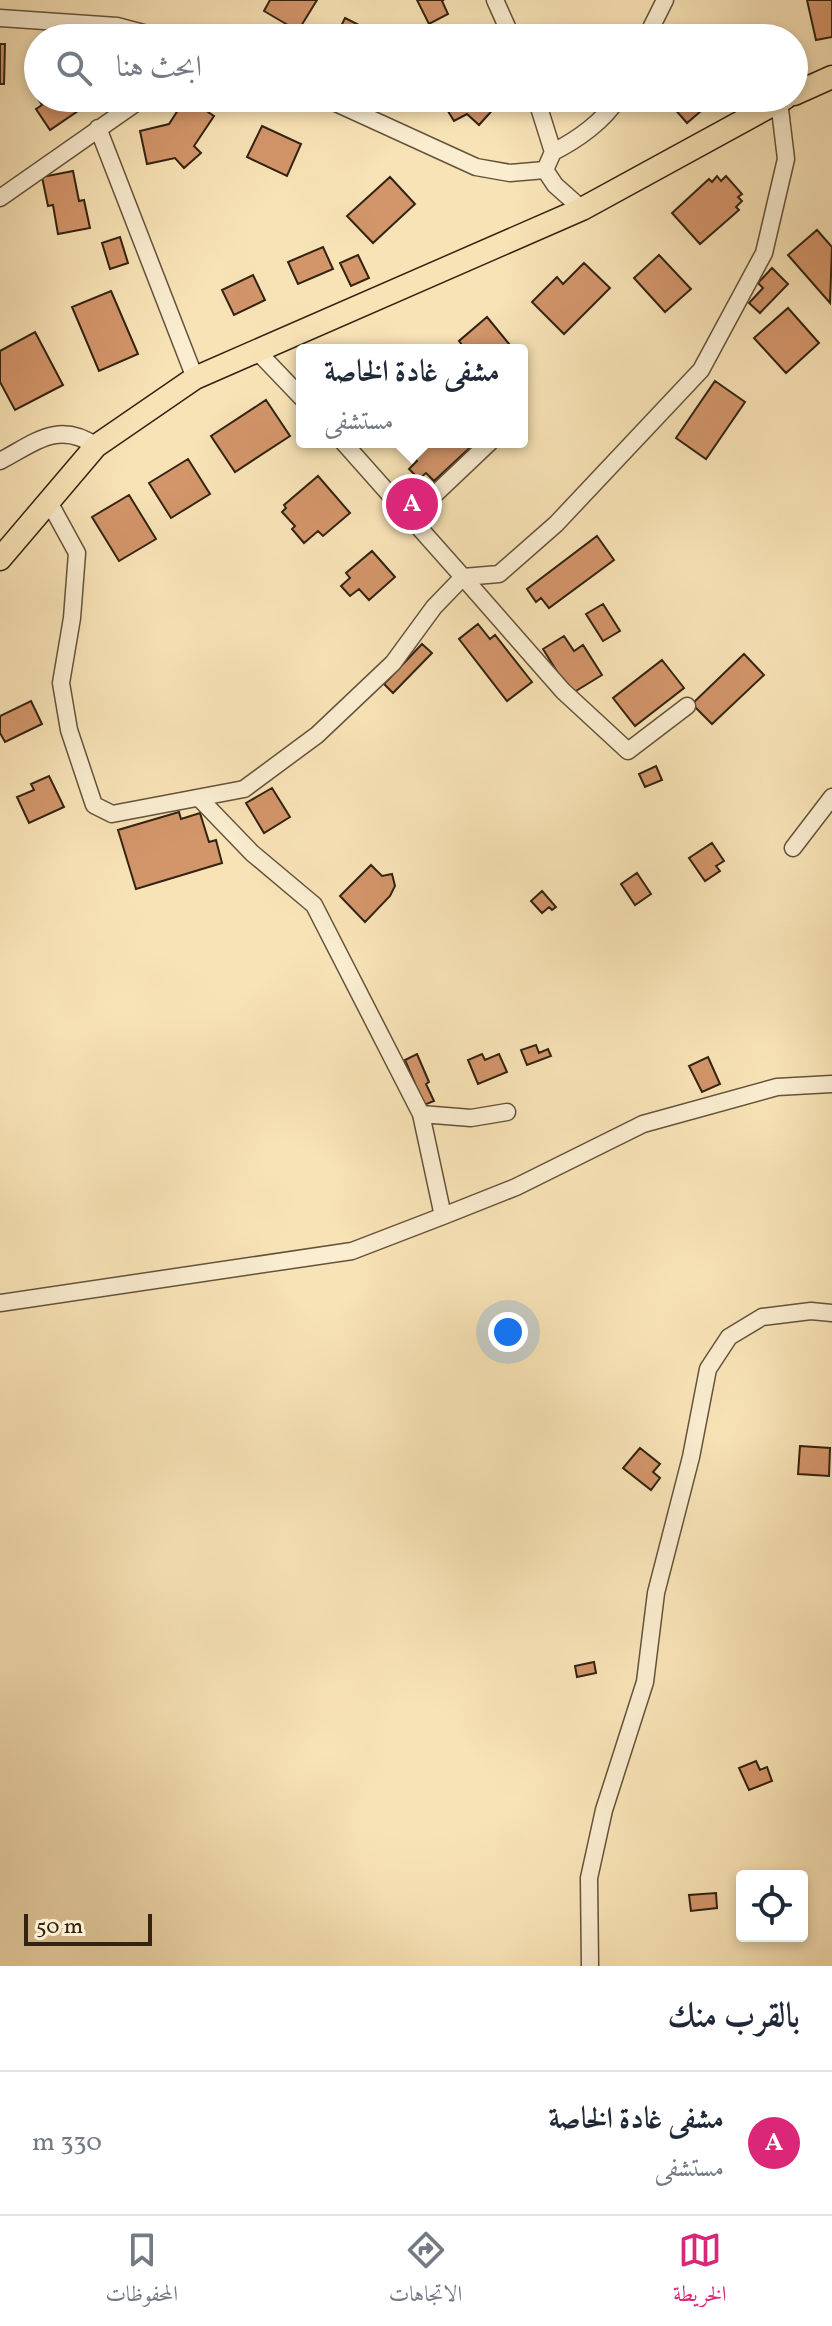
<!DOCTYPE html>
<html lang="ar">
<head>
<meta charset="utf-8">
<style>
  body { margin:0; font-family:Vollkorn,Amiri,serif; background:#f2f2f3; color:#1f2937; direction:rtl }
  .controls { position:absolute; right:24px; bottom:24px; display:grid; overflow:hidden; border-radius:8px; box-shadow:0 4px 12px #0003 }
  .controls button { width:72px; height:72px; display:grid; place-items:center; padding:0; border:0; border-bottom:2px solid #e0e1e3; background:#fff; color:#1f2937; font:40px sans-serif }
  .scale { position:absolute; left:24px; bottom:20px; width:128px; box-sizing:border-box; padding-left:8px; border:4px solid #322312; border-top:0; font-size:22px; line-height:28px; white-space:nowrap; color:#322312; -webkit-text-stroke:6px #faedd0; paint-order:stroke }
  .you { position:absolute; left:508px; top:1332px; width:28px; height:28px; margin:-20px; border:6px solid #fff; border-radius:50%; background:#1a73e8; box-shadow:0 0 0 12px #1a73e833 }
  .badge { display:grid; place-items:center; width:52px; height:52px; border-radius:50%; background:#db2777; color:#fff; font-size:26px; font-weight:700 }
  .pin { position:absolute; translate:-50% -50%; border:4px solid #fff; box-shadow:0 2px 8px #0006 }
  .popup { position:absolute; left:296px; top:344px; width:232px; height:104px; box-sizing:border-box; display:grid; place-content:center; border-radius:8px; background:#fff; filter:drop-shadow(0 2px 6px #0005); font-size:26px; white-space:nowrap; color:#747a83 }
  .popup b { font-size:30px; color:#1f2937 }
  .popup::after { content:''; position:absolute; left:50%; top:100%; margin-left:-16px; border:16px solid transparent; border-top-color:#fff }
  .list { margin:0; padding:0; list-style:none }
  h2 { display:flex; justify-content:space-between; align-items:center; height:104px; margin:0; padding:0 32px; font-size:34px }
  h2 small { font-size:26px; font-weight:400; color:#747a83 }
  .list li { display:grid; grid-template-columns:52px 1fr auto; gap:24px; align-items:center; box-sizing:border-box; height:144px; padding:0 32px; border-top:2px solid #e0e1e3 }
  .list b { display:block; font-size:30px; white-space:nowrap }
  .list p { margin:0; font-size:26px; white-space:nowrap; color:#747a83 }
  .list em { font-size:26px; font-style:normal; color:#747a83 }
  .icon { flex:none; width:44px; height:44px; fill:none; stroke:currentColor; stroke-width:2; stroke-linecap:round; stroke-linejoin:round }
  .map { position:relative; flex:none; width:832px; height:1966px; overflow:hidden; direction:ltr }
  .search { position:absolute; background:#fff; box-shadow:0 4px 12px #0003; left:24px; right:24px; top:24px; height:88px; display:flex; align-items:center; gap:20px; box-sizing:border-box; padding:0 28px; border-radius:44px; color:#747a83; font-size:30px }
  .sheet { height:248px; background:#fff }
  nav { display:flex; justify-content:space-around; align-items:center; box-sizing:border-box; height:112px; border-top:2px solid #e0e1e3; background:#fff; font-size:22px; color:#747a83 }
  nav a { display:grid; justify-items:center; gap:4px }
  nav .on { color:#db2777 }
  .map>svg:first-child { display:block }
</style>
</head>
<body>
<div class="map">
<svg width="832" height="1966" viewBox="0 0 832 1966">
  <rect width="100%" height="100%" fill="#f8e3b6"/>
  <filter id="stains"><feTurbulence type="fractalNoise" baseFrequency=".0025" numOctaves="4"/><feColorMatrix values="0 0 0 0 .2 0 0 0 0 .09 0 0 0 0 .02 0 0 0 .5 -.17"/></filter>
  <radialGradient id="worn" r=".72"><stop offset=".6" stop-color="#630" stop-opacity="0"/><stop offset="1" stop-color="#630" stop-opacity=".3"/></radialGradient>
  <!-- building -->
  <path fill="#d3956a" stroke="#322312" stroke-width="2" d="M270,0H317L298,31L264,11Z
    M417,0H444L442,1L448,14L429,24Z
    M807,0H832V37L816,40Z
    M345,18L363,27L371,38H335Z
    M591,28L609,36L607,38H563Z
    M0,44H5L4,84H0Z
    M38,96V98H97L50,130L36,109L42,105L37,97Z
    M440,98H489L497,105L479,125L467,114L454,121Z
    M665,98H716L687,123Z
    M190,100L214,116L194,146L201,153L184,168L175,158L147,164L140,131L169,124L182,104L186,107Z
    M262,126L301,144L287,176L247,157Z
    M73,171L79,201L84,200L90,228L58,234L53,205L48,206L42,177Z
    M717,176L721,181L726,176L742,194L738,197L742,201L736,207L739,210L700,244L672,213L709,179L712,182Z
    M390,177L415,204L373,243L347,216Z
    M817,230L832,247L830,303L788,255Z
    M120,237L128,263L110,269L102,243Z
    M323,247L333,269L298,284L288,262Z
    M358,255L369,278L351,286L340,263Z
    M659,255L691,289L665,312L634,278Z
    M584,263L610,288L564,334L532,302L557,277L563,284Z
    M772,268L788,284L760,313L749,303L763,288L758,283Z
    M253,275L265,300L234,315L222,290Z
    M111,291L138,354L99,371L72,307Z
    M788,308L819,343L786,373L754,338Z
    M487,317L514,350H466L459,341Z
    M35,332L63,385L15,410L0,382V351Z
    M715,381L745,402L706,459L676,438Z
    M266,400L290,436L235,472L211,436Z
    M421,442H476L434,481L426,473L419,479L409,469L417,461L409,453Z
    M188,459L210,494L171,518L149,483Z
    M318,476L350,513L323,536L318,531L304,543L292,529L295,526L282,512L286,508L284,505Z
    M129,495L156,539L119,561L92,517Z
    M597,536L614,560L549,608L541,598L536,602L527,589Z
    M372,551L395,577L369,600L359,589L350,596L341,586L350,578L346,573Z
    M603,604L620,631L603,641L586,614Z
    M478,624L490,639L495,635L532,682L507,701L459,639Z
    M564,636L574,651L583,645L602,675L571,694L543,649Z
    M422,644L432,653L393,693L384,684Z
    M744,654L764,675L712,724L692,704Z
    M662,660L684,688L635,726L613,698Z
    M31,701L42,724L5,742L0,733V716Z
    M656,766L662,780L645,787L639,774Z
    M49,776L64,807L29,823L17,797L34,790L31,784Z
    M272,788L290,817L264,833L246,803Z
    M179,812L181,819L200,813L209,842L216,840L222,863L136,889L118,830Z
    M712,843L724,861L716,866L720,871L705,881L689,858Z
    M371,865L382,876L392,874L395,886L390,896L365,922L340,896Z
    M637,873L651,894L635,905L621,884Z
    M542,891L556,907L552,910L549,907L542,913L531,901Z
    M536,1045L539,1053L548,1049L551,1056L527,1065L521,1050Z
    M417,1054L429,1082L426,1084L434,1101L424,1105L405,1060Z
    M482,1054L485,1060L499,1054L507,1072L478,1084L468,1060Z
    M708,1057L720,1084L702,1092L689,1066Z
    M800,1446L830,1448L829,1476L798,1474Z
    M640,1448L660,1464L653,1472L660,1478L651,1490L623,1468Z
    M594,1662L596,1673L577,1677L575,1666Z
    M756,1761L760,1770L767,1767L772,1781L749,1790L739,1768Z
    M716,1893L717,1908L691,1911L689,1895Z"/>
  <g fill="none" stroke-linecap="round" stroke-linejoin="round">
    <!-- minor casing -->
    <g stroke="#64533b" stroke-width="19">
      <path id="minor" d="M495,0L512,38
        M0,18L117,26L162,38
        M646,38L665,0
        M325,98L476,167L510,173L545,170
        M536,98L553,152
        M98,128L195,378
        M0,198L143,98
        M582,209L555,185L545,170L553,152C577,140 604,121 618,98
        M258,352L302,398
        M343,442L463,577L499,574L556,524L701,370L764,253L786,159L779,101
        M0,461C35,443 58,420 96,446
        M48,500L77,553L72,618L61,683L69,730L94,805L112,814L244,789L317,735L393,663L434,607L463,577L563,691L628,751L687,706
        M411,517L490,442
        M199,798L252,853L314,905L421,1114L443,1216L516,1187L643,1124L777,1087L832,1084
        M793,848L832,797
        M421,1114L471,1118L507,1112
        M0,1303L352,1251L443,1216
        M590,1966L589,1878L604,1810L645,1682L656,1593L691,1457L708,1369L729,1337L762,1317L811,1311L832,1313"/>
    </g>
    <!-- major casing -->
    <g stroke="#322312" stroke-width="25">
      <path id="major" d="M794,94L832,77
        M0,559L96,446L195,378L582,209L785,98"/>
    </g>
    <!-- minor -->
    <use href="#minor" stroke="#faedd0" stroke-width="16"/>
    <!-- major -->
    <use href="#major" stroke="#f8e3b6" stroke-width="22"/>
  </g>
  <rect width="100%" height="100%" filter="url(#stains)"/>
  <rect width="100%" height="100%" fill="url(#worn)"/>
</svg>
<div class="controls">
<button><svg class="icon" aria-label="locate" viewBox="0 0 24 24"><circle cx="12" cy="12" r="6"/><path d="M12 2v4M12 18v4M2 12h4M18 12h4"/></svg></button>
</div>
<div class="scale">50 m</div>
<div class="you"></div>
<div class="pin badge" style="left:412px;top:504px">A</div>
<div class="popup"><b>مشفى غادة الخاصة</b>مستشفى</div>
<div class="search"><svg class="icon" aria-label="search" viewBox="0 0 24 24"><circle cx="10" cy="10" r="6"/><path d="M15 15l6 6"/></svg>ابحث هنا</div>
</div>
<section class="sheet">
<h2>بالقرب منك<small></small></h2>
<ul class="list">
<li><span class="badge">A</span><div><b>مشفى غادة الخاصة</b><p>مستشفى</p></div><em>330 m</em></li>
</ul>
</section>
<nav>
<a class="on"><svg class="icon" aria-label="map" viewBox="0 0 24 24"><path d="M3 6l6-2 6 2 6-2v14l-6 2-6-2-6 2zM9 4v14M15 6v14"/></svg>الخريطة</a>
<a><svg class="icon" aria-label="directions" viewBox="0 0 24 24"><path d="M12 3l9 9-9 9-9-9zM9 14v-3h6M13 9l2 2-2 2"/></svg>الاتجاهات</a>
<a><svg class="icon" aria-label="saved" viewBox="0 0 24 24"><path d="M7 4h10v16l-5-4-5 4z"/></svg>المحفوظات</a>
</nav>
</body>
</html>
